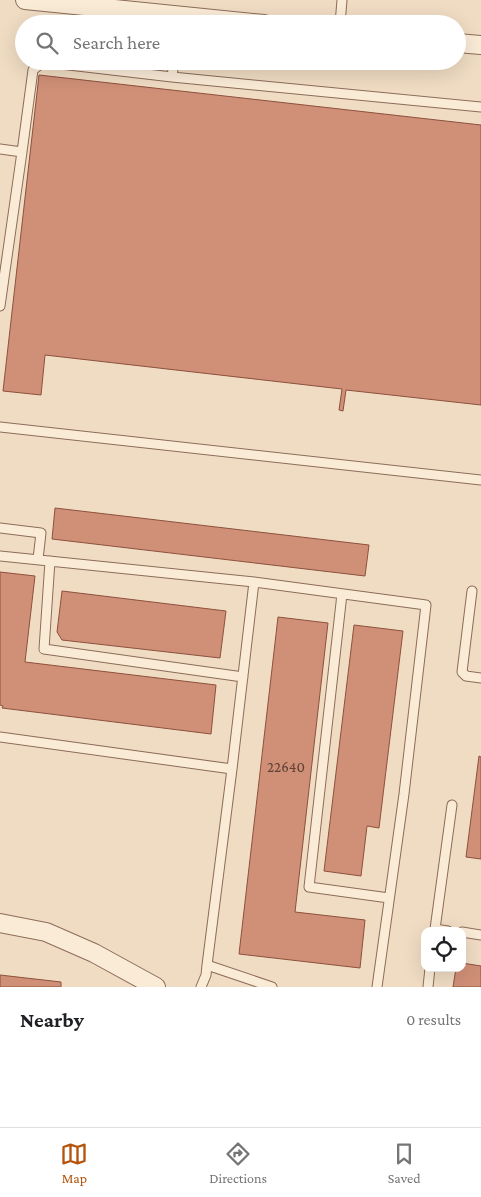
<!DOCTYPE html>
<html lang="en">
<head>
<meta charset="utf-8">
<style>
  body { margin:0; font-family:"Crimson Pro",serif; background:#f2f2f2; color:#202124 }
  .controls { position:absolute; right:15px; bottom:15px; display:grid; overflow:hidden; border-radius:10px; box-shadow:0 5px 20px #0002 }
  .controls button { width:45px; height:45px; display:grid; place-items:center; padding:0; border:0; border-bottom:1px solid #e0e0e0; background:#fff; color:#202124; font:25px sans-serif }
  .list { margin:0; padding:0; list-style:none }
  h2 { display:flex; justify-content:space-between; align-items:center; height:65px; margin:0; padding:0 20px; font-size:21px }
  h2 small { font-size:16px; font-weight:400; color:#757577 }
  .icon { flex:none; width:28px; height:28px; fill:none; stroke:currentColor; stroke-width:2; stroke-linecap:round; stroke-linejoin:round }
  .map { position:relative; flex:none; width:481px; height:987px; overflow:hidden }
  .search { position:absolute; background:#fff; box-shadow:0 5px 20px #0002; left:15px; right:15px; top:15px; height:55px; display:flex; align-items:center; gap:12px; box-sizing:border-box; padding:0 18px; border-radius:28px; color:#757577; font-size:19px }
  .sheet { height:140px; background:#fff }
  nav { display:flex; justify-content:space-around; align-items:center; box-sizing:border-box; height:70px; border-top:1px solid #e0e0e0; background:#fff; font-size:14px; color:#757577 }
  nav a { display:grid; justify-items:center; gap:2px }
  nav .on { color:#b45309 }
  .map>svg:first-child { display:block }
</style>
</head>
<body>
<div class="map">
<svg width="481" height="987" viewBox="0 0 481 987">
  <rect width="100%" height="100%" fill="#f0dcc3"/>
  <!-- building -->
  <path fill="#d08f77" stroke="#8c513d" d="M39,75L481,125V405L346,390L343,411L339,410L342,389L45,355L41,395L3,391Z
    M55,508L369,545L365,576L52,539Z
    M0,572L35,576L25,662L216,685L211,734L2,708L3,706L0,705Z
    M62,591L226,611L220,658L62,640L57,632Z
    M278,617L328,623L295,912L365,920L360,968L239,954Z
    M354,625L403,631L379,828L367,826L361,876L324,871Z
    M479,756L481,757V859L466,857Z
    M462,963L481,966V987H453L456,968H462Z
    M0,975L61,982V987H0Z"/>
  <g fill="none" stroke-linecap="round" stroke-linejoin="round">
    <!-- service casing -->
    <g stroke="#8c6c59" stroke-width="11">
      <path id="service" d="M340,24L342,0
        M172,77L481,107
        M0,149L22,152L0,306
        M22,152L33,70L43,62L172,77L174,61
        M0,427L481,480
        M0,528L41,533L38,559
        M0,556L254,582L232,769L0,737
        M50,561L44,649L243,677
        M254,582L426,605L404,794L377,987
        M472,591L462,672L466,676L481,678
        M342,594L309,887L389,898
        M435,929L452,805
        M435,931V929L448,931
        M462,932L481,935
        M207,965L272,987
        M201,987L206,975L207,965L232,769
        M428,987L430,968"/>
    </g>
    <!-- minor casing -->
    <g stroke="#8c6c59" stroke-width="20">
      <path id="minor" d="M25,0L264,24
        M457,43L481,45
        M0,923L46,932L94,953L156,987"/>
    </g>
    <!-- service -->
    <use href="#service" stroke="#faebd7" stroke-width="9"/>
    <!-- minor -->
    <use href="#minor" stroke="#faebd7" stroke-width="18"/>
  </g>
  <g text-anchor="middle" stroke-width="4" stroke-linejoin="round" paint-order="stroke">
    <!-- number labels -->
    <g font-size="15" fill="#604134">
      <text x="286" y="772">22640</text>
    </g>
  </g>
</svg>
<div class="controls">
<button><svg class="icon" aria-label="locate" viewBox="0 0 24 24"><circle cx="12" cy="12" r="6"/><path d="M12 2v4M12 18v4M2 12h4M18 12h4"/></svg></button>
</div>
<div class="search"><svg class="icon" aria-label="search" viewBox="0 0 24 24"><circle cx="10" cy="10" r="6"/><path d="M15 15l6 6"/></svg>Search here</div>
</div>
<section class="sheet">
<h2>Nearby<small>0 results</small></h2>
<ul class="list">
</ul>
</section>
<nav>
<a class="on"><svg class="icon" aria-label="map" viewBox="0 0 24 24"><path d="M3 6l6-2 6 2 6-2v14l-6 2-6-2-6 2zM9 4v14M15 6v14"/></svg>Map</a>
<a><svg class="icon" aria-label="directions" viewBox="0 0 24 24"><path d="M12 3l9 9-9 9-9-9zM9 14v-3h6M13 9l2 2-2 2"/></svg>Directions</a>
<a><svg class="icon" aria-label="saved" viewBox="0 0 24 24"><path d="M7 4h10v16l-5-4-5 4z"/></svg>Saved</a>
</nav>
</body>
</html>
